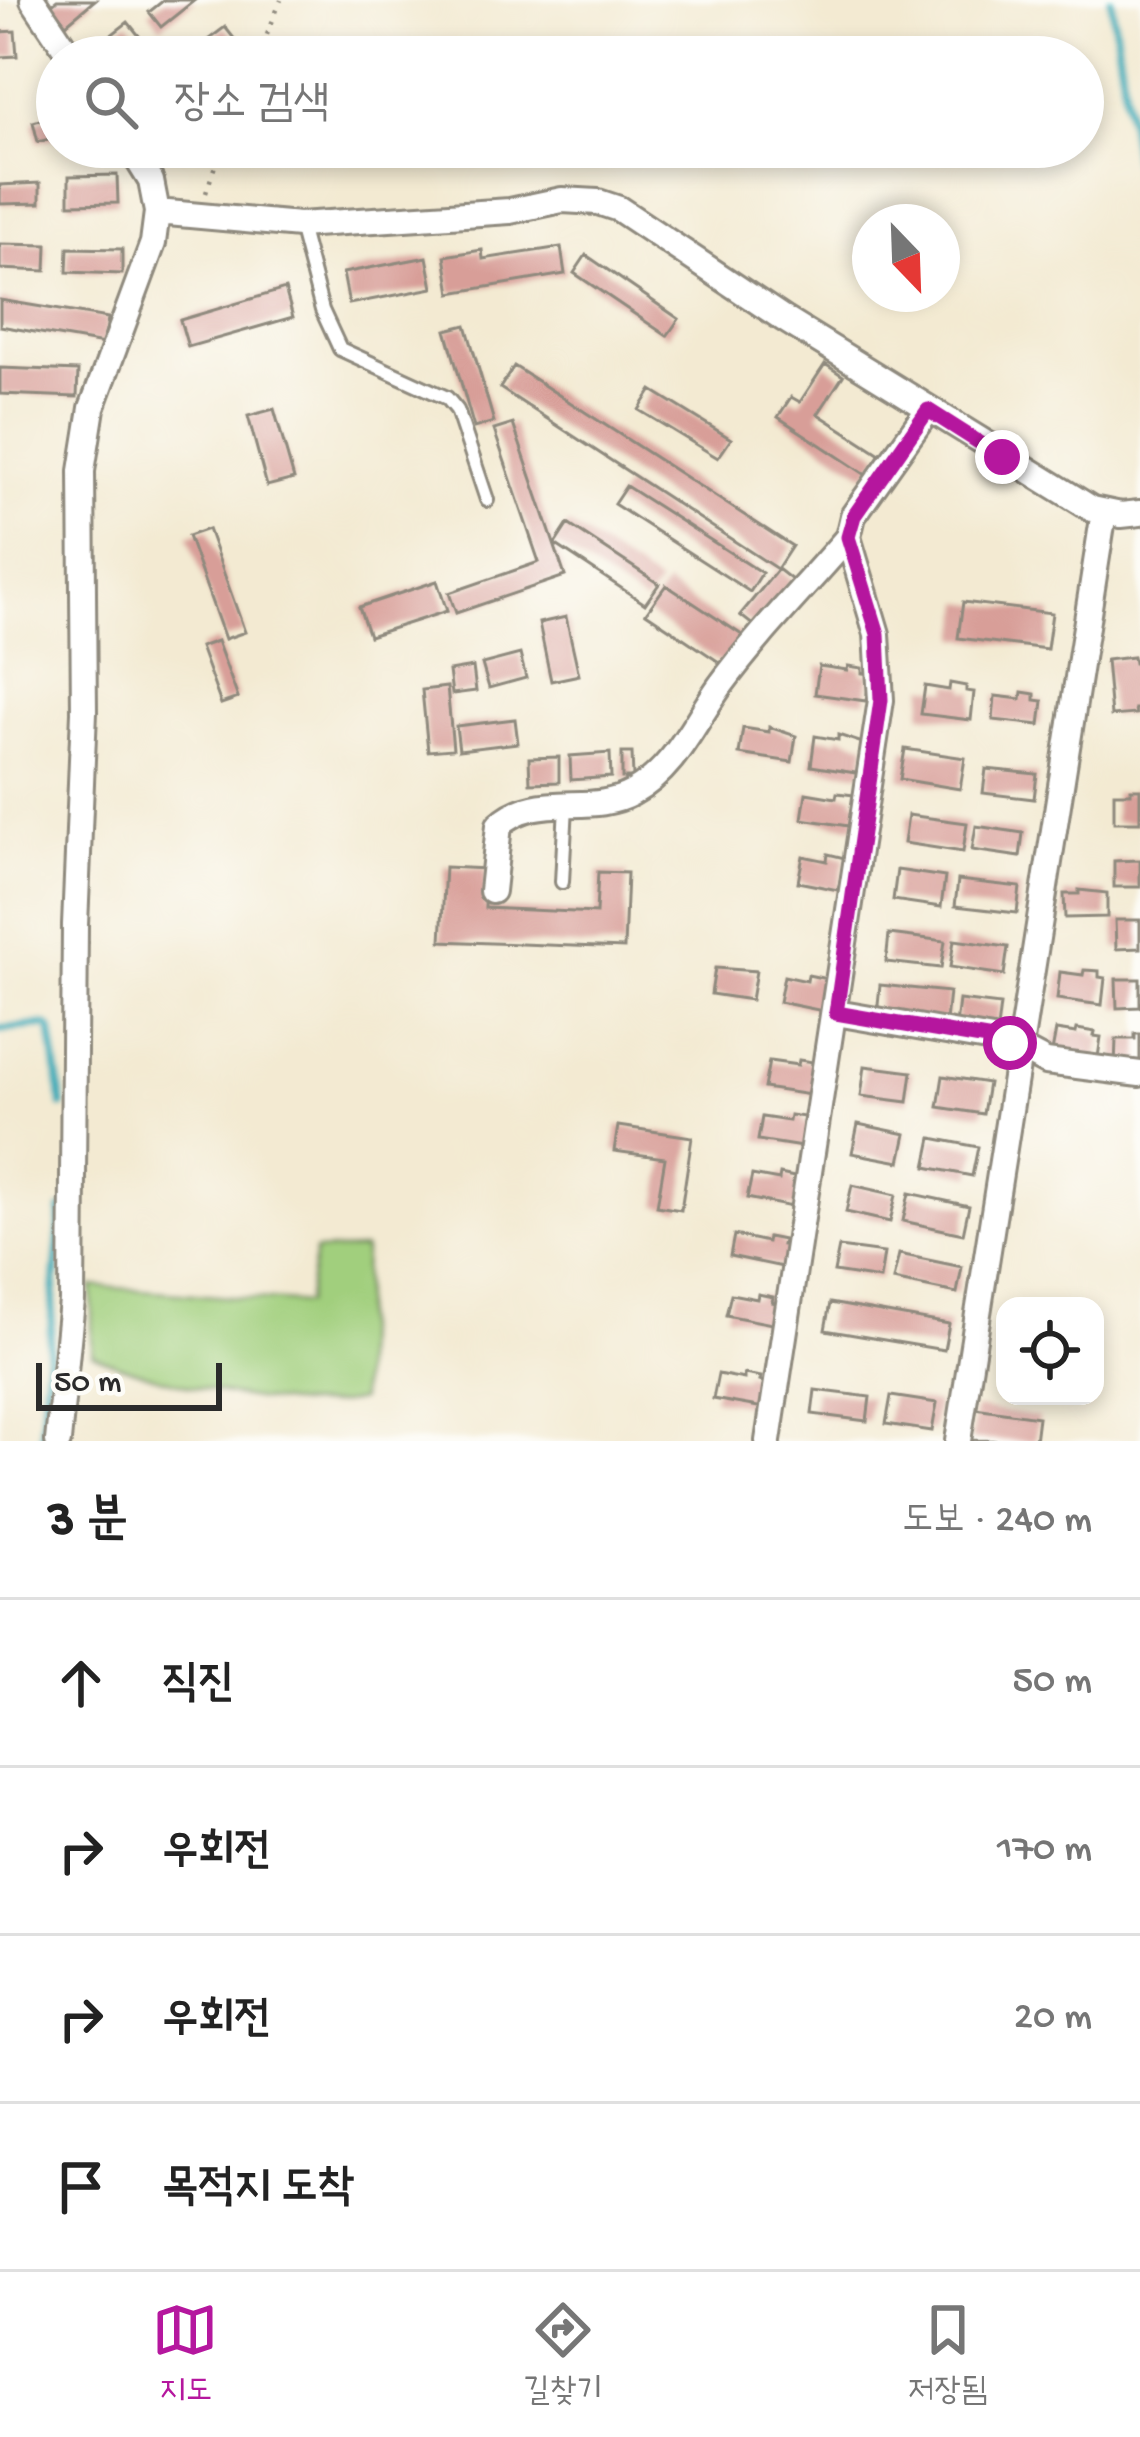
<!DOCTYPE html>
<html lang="ko">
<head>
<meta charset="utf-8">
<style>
  body { margin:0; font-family:"Gochi Hand","Poor Story",sans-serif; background:#f2f2f2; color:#222 }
  .controls { position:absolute; right:36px; bottom:36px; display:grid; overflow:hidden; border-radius:24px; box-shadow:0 6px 18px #0003 }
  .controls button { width:108px; height:108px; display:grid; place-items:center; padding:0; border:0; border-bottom:3px solid #e0e0e0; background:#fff; color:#222; font:60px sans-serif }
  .compass { position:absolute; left:852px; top:204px; width:108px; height:108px; border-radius:50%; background:#fff; box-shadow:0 6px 18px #0003; rotate:157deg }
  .scale { position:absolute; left:36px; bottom:30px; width:186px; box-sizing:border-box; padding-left:12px; border:6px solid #2b2b2b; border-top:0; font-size:33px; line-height:42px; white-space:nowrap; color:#2b2b2b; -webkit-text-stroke:9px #fdfcf7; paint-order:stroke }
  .stop { position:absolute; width:36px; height:36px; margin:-27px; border:9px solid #b5179e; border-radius:50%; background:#fff }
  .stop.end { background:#b5179e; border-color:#fff; box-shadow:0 3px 12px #0008 }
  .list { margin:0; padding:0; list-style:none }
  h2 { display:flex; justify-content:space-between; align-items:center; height:156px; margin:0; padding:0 48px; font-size:51px }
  h2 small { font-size:39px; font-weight:400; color:#767676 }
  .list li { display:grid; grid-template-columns:78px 1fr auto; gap:36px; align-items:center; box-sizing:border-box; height:168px; padding:0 48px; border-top:3px solid #e0e0e0 }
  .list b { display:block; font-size:45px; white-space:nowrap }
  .list em { font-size:39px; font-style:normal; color:#767676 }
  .icon { flex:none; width:66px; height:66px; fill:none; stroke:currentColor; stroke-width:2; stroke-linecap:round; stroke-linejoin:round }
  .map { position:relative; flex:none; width:1140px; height:1441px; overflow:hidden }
  .search { position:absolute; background:#fff; box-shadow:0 6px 18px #0003; left:36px; right:36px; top:36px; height:132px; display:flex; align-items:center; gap:30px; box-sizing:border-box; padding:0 42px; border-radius:66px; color:#767676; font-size:45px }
  .sheet { height:828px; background:#fff }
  nav { display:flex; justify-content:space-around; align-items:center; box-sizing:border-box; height:168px; border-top:3px solid #e0e0e0; background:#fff; font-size:33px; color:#767676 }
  nav a { display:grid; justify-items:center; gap:6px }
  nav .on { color:#b5179e }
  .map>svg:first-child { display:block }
</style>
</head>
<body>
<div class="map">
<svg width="1140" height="1441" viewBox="0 0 1140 1441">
  <rect width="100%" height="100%" fill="#fdfcf7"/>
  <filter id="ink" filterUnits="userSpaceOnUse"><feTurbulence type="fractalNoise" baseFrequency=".00833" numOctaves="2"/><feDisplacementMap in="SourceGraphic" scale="24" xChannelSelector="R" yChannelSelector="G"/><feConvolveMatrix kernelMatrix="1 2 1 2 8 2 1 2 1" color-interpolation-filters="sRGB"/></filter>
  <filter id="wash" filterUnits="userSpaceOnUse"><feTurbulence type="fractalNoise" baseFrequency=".004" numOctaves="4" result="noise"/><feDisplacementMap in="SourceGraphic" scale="48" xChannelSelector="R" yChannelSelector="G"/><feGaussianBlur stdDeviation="2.7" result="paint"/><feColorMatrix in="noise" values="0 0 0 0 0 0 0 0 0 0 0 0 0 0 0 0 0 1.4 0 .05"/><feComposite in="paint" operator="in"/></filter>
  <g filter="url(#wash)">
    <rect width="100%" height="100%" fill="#f3ead2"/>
    <!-- green -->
    <path fill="#a1cf7d" stroke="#667d54" stroke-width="3" d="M364,1249L360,1400C294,1416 154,1382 92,1354V1286L306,1303L315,1251Z"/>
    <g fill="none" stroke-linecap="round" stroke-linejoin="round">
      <!-- stream -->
      <path stroke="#3cacb8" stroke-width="8" d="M1111,0L1140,195
        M0,1029L46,1025L51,1029L62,1105
        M41,1441L61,1210"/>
    </g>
    <g id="blocks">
      <!-- building -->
      <path fill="#d89e98" d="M57,0H95L66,24L51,5Z
        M164,0H195L161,27L149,12Z
        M128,22L144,42L124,57H91L88,53Z
        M225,27L236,41L214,57H185Z
        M15,31L17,56L0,57V32Z
        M57,115V137L38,142L33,122Z
        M117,175L118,203L69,204V176Z
        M40,183V203L0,204V185Z
        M0,244L47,245L46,271L0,269Z
        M561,247L565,274L451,293L445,256L482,250L483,259Z
        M68,248L122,249V274L67,272Z
        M586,255L679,319L667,336L574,273Z
        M427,257L433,288L349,304L343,273Z
        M285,289L293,317L188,347L180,320Z
        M0,300L108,318L104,344L0,326Z
        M466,325L494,422L474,428L446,330Z
        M825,364L843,376L818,414L880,454L866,475L778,417L791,397L800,402Z
        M514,366L792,546L777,569L500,388Z
        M0,368L78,371L77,397L0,394Z
        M652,390L731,439L718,458L639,410Z
        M274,409L294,479L267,486L248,416Z
        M513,424L565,576L456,613L449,593L539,562L494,430Z
        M626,486L762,573L750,592L614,504Z
        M568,524L659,584L645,604L555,544Z
        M208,529L245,632L225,639L188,536Z
        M778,569L792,580L754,626L740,615Z
        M437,581L447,611L369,636L359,607Z
        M666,585L748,639L728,668L646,613Z
        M963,602L1052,613L1047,649L958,638Z
        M566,617L579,675L551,681L539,623Z
        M217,641L238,698L221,704L200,647Z
        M520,654L526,678L489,688L482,664Z
        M1133,657L1134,663H1140V709H1135L1136,714L1111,716L1106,660Z
        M819,666L847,670L848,666L862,668V673L870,674L866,701L815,694Z
        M473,667L476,691L452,694L449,671Z
        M950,683L966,686V691L974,692L971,720L921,714L925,686L949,690Z
        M447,687L453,749L428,751L422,690Z
        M1022,692L1035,694V700L1043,701L1040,725L993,720L995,696L1021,699Z
        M515,719L518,743L459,750L456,726Z
        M769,727L796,736L792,762L739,754L743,728L769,732Z
        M838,735L866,744L862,774L811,766L815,736L838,740Z
        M905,749L965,758L960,789L900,779Z
        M610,753L611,777L571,780L570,756Z
        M622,753H632L633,778H622Z
        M559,757V782L530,783L529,758Z
        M986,769L1037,774L1034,799L983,793Z
        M1131,789H1140V822H1114V793H1131Z
        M806,793L836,798L837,793L854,795L853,800L859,801L855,827L802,819Z
        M908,815L967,823L963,852L904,843Z
        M976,826L1023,833L1020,857L972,850Z
        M828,854L845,858L838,890L798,882L803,856L827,861Z
        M1140,860V887H1114V861Z
        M445,867L486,869L485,908L596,913L598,872L627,873L624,948L441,941Z
        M897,870L945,877L941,907L893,900Z
        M958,880L1020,887L1017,913L955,906Z
        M1079,890L1107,893V917L1065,918L1064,894H1079Z
        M1115,920H1140V948L1116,949Z
        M889,934L945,941L941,968L886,962Z
        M954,940L1008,947L1004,975L950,967Z
        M715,968L756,971L751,1000L711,994Z
        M1084,970L1099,971V977L1105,978L1102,1005L1057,999L1060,972L1083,975Z
        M808,975L827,979L828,1012L779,1002L784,976L807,981Z
        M1116,979H1140V1007L1117,1008Z
        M880,985L949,992L946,1021L877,1015Z
        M959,1000L1000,1005L997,1029L956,1025Z
        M1077,1029L1095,1032L1094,1036L1101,1037L1097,1064L1051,1057L1056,1030L1076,1033Z
        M1135,1034H1140V1067H1115L1116,1039H1135Z
        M799,1060L813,1062L817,1096L764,1088L769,1061L798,1065Z
        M865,1066L912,1072L908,1102L861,1096Z
        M943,1076L988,1083L983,1114L938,1107Z
        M790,1115L804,1117L803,1123L812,1124L808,1148L758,1140L762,1117L789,1121Z
        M858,1124L906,1134L900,1162L852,1153Z
        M618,1126L692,1137L681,1210L657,1206L665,1158L614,1151Z
        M932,1138L978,1147L972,1176L926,1167Z
        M780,1174L794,1177L793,1183L801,1185L797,1208L747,1198L752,1175L779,1180Z
        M852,1185L896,1195L890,1222L846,1212Z
        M909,1193L969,1206L963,1234L903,1221Z
        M734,1235L767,1242L768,1237L783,1240L782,1245L791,1246L787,1268L730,1256Z
        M839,1247L884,1253L880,1279L834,1272Z
        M899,1254L962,1267L957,1293L893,1280Z
        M731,1294L757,1299L758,1294L773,1297L772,1302L781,1304L777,1325L726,1315Z
        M830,1303L949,1324L944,1350L825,1330Z
        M718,1374L744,1379V1374L761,1377L760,1381L769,1383L764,1408L713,1399Z
        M815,1390L870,1397L867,1421L812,1414Z
        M891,1396L937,1403L932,1431L886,1424Z
        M975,1408L1038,1417L1035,1441L971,1440Z"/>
    </g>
  </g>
  <g filter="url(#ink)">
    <use href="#blocks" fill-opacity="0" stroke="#8f8a7e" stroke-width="3"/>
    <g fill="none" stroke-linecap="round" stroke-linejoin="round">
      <!-- lane casing -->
      <g stroke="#8f8a7e" stroke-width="18">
        <path id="lane" d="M300,226L322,310L340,349L447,398L457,410L487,500
          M562,882L566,805"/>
      </g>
      <!-- street casing -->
      <g stroke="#8f8a7e" stroke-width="30">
        <path id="street" d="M33,0L71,57
          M157,212L299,225L510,211L562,200L598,202L619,209L784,319L1092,509L1121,515L1140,513
          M492,891L499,825C536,790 591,816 632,793C675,769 693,724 720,686C758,634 806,586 848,537
          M836,1013L1010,1043L1046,1062L1140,1074
          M58,1441L72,1301L75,925L84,712L82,471L92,408L153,243L157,212L151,181L130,147
          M768,1441L881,700L877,634L848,537L853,516L928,410
          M958,1441L1104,512"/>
      </g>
      <!-- path -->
      <path stroke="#8f8a7e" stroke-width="4.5" stroke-dasharray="3 9" stroke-linecap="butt" d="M258,57L281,0
        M206,193L221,147"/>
      <!-- lane -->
      <use href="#lane" stroke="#fff" stroke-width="12"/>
      <!-- street -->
      <use href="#street" stroke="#fff" stroke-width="24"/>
    </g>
  </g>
  <g fill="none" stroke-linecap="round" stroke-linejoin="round" filter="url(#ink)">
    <!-- route -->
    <path stroke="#b5179e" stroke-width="15" d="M1002,457L928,410L854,516L848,537L878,634L881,700L836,1013L1010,1043"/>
  </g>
</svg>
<div class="controls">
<button><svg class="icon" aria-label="locate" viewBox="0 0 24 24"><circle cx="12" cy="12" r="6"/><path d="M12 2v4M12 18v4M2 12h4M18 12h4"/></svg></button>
</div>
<svg class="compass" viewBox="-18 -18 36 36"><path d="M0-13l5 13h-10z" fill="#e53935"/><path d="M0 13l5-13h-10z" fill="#767676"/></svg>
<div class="scale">50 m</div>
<div class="stop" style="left:1010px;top:1043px"></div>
<div class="stop end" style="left:1002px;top:457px"></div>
<div class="search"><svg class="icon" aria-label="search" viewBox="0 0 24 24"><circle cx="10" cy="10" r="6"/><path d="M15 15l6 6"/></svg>장소 검색</div>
</div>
<section class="sheet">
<h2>3 분<small>도보 · 240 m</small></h2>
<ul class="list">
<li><svg class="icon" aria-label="ahead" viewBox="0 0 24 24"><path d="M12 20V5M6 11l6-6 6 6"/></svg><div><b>직진</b></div><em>50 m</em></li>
<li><svg class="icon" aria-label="right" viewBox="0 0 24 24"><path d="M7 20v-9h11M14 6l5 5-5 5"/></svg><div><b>우회전</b></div><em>170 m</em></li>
<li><svg class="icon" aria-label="right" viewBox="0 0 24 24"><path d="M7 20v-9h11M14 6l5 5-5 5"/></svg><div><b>우회전</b></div><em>20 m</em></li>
<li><svg class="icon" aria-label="arrive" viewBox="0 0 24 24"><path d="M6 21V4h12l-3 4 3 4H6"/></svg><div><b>목적지 도착</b></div></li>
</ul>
</section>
<nav>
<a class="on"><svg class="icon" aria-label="map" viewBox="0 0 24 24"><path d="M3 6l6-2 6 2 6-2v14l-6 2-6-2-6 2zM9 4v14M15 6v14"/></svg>지도</a>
<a><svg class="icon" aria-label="directions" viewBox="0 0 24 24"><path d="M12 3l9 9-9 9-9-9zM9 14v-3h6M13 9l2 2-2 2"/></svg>길찾기</a>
<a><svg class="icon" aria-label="saved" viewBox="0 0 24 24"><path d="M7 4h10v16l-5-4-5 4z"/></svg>저장됨</a>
</nav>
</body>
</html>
